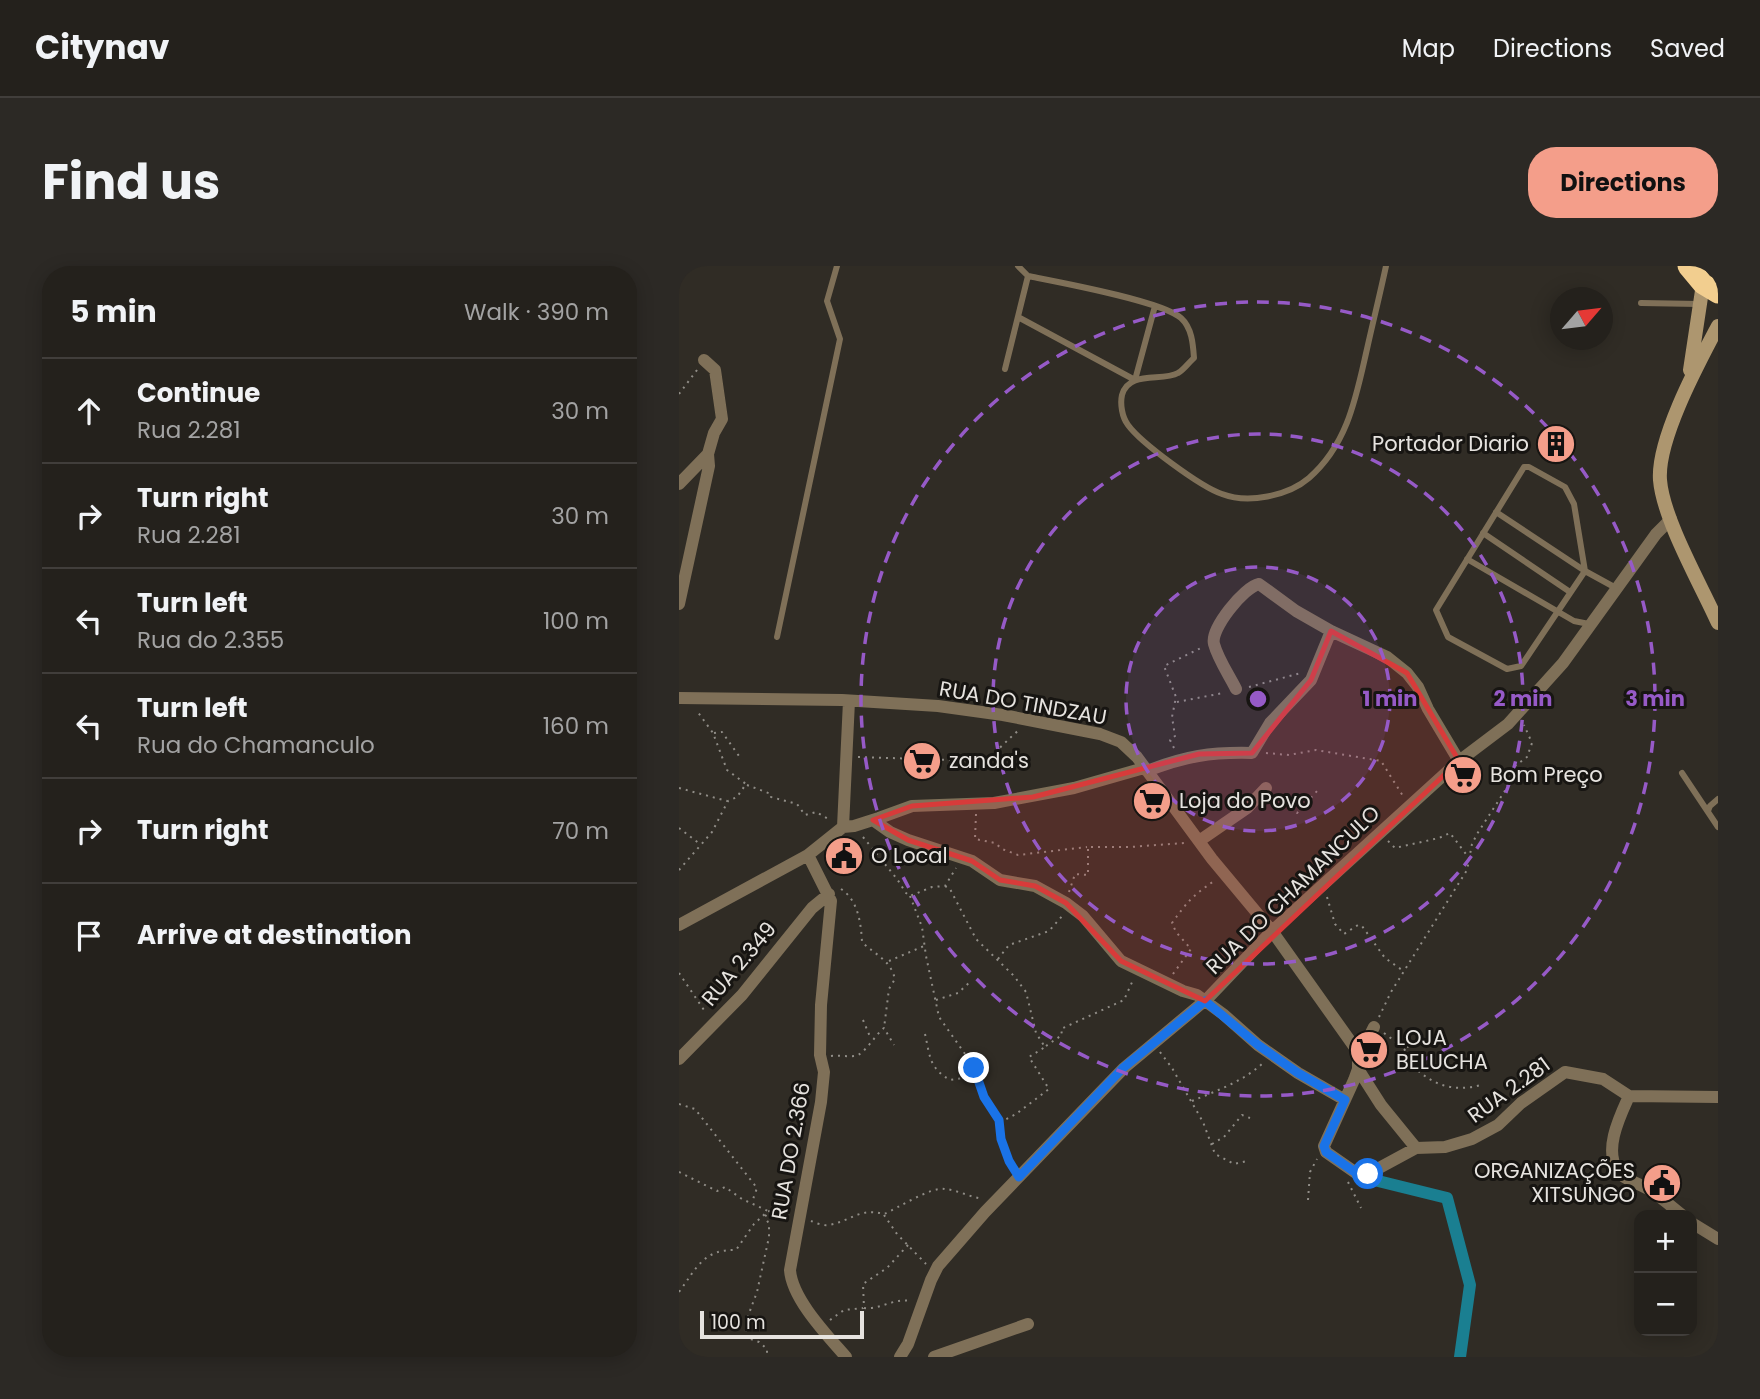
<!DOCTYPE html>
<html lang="en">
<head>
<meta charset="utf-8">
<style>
  body { margin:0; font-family:Poppins,sans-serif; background:#2c2925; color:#f1f3f6 }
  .controls { position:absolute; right:21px; bottom:21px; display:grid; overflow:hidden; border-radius:14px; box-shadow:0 4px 18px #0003 }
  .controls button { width:63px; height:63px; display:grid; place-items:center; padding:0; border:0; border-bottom:2px solid #413e3b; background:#24211c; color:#f1f3f6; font:35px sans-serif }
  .compass { position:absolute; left:871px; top:21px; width:63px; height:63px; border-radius:50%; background:#24211c; box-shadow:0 4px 18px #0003; rotate:62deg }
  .scale { position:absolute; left:21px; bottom:18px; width:164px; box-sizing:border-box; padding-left:7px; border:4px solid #e6e3df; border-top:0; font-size:19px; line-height:24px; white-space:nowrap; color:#e6e3df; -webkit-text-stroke:5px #171512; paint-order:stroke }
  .stop { position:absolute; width:21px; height:21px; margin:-16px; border:5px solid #1a73e8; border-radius:50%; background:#fff }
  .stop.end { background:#1a73e8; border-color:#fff; box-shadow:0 2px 7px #0008 }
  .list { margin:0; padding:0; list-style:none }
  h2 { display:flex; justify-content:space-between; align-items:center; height:91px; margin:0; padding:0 28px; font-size:30px }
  h2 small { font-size:23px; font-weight:400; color:#a3a3a3 }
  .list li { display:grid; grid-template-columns:46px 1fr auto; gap:21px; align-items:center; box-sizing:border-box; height:105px; padding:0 28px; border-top:2px solid #413e3b }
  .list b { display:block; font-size:26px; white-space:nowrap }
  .list p { margin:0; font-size:23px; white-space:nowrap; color:#a3a3a3 }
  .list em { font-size:23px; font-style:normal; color:#a3a3a3 }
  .icon { flex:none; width:38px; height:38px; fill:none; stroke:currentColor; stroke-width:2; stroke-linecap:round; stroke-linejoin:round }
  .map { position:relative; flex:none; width:1039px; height:1091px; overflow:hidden; border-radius:28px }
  header { display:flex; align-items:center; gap:42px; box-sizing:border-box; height:98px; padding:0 35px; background:#24211c; border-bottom:2px solid #413e3b }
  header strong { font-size:33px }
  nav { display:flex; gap:38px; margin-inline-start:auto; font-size:24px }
  .intro { display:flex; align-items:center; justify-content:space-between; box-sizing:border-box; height:168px; padding:0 42px }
  h1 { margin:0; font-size:49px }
  .button { padding:18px 32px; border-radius:28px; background:#f49e8a; color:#111; font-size:24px; font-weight:700 }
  main { display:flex; gap:42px; padding:0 42px }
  aside { flex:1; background:#24211c; border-radius:28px; box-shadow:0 4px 18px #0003 }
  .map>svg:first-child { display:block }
</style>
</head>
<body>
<header>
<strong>Citynav</strong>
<nav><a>Map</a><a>Directions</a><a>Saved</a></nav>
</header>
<div class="intro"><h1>Find us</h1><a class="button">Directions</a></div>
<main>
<aside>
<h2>5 min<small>Walk · 390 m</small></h2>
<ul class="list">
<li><svg class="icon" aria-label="ahead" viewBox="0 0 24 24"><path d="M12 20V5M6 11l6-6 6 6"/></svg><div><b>Continue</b><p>Rua 2.281</p></div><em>30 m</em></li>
<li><svg class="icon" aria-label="right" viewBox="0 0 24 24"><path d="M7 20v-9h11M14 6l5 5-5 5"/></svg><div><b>Turn right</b><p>Rua 2.281</p></div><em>30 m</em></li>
<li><svg class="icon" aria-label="left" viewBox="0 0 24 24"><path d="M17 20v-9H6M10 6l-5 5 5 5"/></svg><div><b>Turn left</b><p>Rua do 2.355</p></div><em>100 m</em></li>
<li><svg class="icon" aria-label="left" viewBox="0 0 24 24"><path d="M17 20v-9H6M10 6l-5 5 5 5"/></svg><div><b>Turn left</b><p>Rua do Chamanculo</p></div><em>160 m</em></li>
<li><svg class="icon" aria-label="right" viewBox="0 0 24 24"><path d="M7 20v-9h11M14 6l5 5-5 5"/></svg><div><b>Turn right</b></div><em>70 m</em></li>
<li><svg class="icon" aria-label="arrive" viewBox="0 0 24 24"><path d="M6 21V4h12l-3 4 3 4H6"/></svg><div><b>Arrive at destination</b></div></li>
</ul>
</aside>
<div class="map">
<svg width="1039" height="1091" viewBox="0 0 1039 1091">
  <rect width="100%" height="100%" fill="#302c25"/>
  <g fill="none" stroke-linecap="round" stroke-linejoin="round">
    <!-- canal -->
    <path stroke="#1a7f91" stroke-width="12" d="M691,913L768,932L791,1019L781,1091"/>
    <!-- path -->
    <path stroke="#908d87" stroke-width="2" stroke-dasharray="2 5" stroke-linecap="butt" d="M0,128L18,104
      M570,421L622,407
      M498,436L544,427
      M35,467L43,466L60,490
      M495,482L491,474L496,470L493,451L497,431L485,400L524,381
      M587,487L610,489L637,484L702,495L724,530
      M179,491L304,495C314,490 330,472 340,464
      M68,519L92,528V531L118,538L126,549L137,546L151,554
      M0,522L48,535
      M596,529L618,547L639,524
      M297,548L296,573L316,577L323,583L339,589L408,581
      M0,562L21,578
      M184,571L218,613L227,627L231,630L253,621L266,620L277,602
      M709,575L716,582L760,572L771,567L790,592
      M0,604L33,566L49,535L58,531L67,518L48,504L34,467L18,445
      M266,620L271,623L297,673L335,710L347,726L357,767L366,781L350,791L370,823L337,848L320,857
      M162,623C179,634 182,657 183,676C196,689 211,693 216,713L210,723L205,762
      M390,626L396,608L409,609V581H451L505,577
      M231,630L243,661L247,690L260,751L291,795L305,831L320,854L321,869L334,902
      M648,631L656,658L665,668L679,659L683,660L706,692L723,704
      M319,693L330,679L370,665L384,649
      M210,695L245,680
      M0,707L27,747
      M494,708L512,683L497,666L493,657C509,635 512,631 535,615
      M257,734L279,727L292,715
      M700,751L712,726L788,604L793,578L798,568L829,520L823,510L848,491L853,477L845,459
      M184,754L192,773
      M705,767L725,782L740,777
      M246,768C251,790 250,802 271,814L297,810
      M367,780L383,769L382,763L445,734L454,714
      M725,783L736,796L735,801C755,820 775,826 802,819
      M481,786L493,802L524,856L536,888L555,898L568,895
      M152,790C160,789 168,791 176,790C185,789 196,769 205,762L215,779
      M513,835C537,825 565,815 584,797
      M0,838L16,843L78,922L73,936
      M533,878L545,871L563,849L571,852
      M0,906L38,925L46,921L63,933L89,945L86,951L90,958V971L78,1026L69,1050L66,1071L80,1076L88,1083V1091
      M669,916L682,942
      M629,934L631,906L638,893
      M205,949L218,968L247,998
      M132,955C137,957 144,960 149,959C171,956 180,941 205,948C219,942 253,920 266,923C278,924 291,931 304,933
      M229,979L208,1002L184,1018L185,1042C201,1044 214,1032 231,1035
      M0,1026C17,1003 24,983 57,984L75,958L89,945L110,949
      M151,1054L165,1044L184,1042"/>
    <!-- lane -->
    <path stroke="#7f7058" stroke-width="6" d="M339,0L349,10C379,16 483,35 502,52C513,62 514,78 515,92C510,96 505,104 499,107C483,116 450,104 443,129C441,138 443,151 449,159C462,177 522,221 543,228C569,238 609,230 630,212C669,178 677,131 688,83C694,56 701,28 707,0
      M962,37L1020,38
      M339,51L456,114
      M326,103L349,10
      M456,114L476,40
      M845,201H850L886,221L895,238L906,305L842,400L828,403L769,371L757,344Z
      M817,246L906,305L937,322
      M804,267L891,326
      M788,293L895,355L910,358
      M98,371L161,73L148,35L158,0
      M1003,507L1039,561
      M1029,545L1031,540L1039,533"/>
    <!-- street -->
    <path stroke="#7f7058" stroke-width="12" d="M0,218L29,188L35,167L43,153L36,104L25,94
      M0,338L30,200L29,188
      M0,432L163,434L259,440L324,449L421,468L442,476L458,491L533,593L593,665L679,786V803L675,814L645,880L647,886L680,909L689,908L737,882L766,881L793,873L819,859L842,837L886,806L924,813L950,830L1039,831
      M780,495L829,458L884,397L977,268L992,253
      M468,505C507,490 531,486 573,487L591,457L632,414L652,365
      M194,554L211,566L229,574L293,595L321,614L356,620L387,637L404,650L442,695L504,725L518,729L544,748L579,779L619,807L666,834
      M164,561L170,435
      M520,575L568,542L587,522
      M129,589L152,635L142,739L141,789L145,806L142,836L111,1004C113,1033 148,1069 167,1091
      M0,659L129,589L164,561L175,560L200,552L233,540L315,537L395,522L465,502
      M695,761L681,789L679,803L702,839L737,882
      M0,793L63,729L133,642L150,628
      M950,830C941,850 924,884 939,905C946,915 963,918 972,925C983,932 993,941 1003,949
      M1013,957L1039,973
      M221,1091L229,1078L252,1014L259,1000L306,946L445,802L529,732L593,665L780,495L749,443L739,421L728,407L708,391L652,365L617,345L580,318C565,321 531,363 535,378C539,393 550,409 557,423
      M255,1091L349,1058"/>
    <!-- secondary -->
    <path stroke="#ad966f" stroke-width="14" d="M1039,60C1020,96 978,173 981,214C984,253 1022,319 1039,357
      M1011,104L1024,18"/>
    <!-- highway -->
    <path stroke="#f2ce8f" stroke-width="21" d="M1009,0L1024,18L1039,27"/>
  </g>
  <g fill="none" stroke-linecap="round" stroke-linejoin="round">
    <!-- route -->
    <path stroke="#1a73e8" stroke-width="9" d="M295,802L305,831L320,854L322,873L330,895L340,911L444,802L526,735L579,779L619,807L666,834L645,880L647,886L680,909L689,908"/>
  </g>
  <!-- marked area -->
  <path fill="#d83b3a" fill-opacity="0.2" stroke="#d83b3a" stroke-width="5" stroke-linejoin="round" d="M652,365L728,407L780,495L526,735L442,695L387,637L356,620L321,614L293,595L229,574L194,554L233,540L354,531L520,488L573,487L632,414Z"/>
  <!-- distance rings -->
  <circle cx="579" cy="433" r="132" fill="#965ac7" fill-opacity=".12"/>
  <g fill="none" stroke="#965ac7" stroke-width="3.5" stroke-dasharray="12 9">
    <circle cx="579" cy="433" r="132"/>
    <circle cx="579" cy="433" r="265"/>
    <circle cx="579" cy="433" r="397"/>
  </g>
  <!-- icons -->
  <defs>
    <g id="building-disc" transform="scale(2.0125)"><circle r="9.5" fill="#f49e8a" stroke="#171512"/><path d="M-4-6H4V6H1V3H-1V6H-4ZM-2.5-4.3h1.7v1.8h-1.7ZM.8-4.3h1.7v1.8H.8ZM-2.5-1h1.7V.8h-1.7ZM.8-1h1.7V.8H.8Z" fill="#111"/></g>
    <g id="supermarket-disc" transform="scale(2.0125)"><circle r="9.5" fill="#f49e8a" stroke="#171512"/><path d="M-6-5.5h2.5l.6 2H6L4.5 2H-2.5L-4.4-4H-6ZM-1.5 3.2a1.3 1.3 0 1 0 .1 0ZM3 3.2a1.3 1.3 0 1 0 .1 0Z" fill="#111"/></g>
    <g id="civic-disc" transform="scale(2.0125)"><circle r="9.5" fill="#f49e8a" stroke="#171512"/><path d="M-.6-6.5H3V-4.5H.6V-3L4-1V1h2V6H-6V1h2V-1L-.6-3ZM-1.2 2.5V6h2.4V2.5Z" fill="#111"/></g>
  </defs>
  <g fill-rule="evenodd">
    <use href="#building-disc" x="877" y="178"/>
    <use href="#supermarket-disc" x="243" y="495"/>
    <use href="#supermarket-disc" x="784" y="509"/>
    <use href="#supermarket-disc" x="473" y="535"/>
    <use href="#civic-disc" x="165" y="590"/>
    <use href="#supermarket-disc" x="690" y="784"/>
    <use href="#civic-disc" x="983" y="917"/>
  </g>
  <g text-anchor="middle" stroke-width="6" stroke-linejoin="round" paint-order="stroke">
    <!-- poi labels -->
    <g font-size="21" fill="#e6e3df" stroke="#171512" text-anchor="start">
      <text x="850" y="185" text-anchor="end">Portador Diario</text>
      <text x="270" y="502">zanda's</text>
      <text x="811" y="516">Bom Preço</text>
      <text x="500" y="542">Loja do Povo</text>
      <text x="192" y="597">O Local</text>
      <text x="717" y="779">LOJA<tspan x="717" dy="24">BELUCHA</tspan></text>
      <text x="956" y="912" text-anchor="end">ORGANIZAÇÕES<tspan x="956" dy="24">XITSUNGO</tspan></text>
    </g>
    <!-- street labels -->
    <g font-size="21" fill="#e6e3df" stroke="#171512">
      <text transform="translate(344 437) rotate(10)" y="7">RUA DO TINDZAU</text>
      <text transform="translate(614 624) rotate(-44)" y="7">RUA DO CHAMANCULO</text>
      <text transform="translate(60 698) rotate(-50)" y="7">RUA 2.349</text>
      <text transform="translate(830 824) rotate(-36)" y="7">RUA 2.281</text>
      <text transform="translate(112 885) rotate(-80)" y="7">RUA DO 2.366</text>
    </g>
  </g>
  <circle cx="579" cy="433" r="10" fill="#965ac7" stroke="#171512" stroke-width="3.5"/>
  <g font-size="21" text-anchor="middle" font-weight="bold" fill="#965ac7" stroke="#171512" stroke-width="6" stroke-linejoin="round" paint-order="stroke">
    <text x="711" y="440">1 min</text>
    <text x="844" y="440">2 min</text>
    <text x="976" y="440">3 min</text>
  </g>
</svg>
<div class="controls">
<button>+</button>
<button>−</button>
</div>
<svg class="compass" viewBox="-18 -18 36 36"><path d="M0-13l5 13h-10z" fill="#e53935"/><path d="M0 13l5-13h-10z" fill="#a3a3a3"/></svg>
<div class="scale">100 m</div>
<div class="stop" style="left:689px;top:908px"></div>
<div class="stop end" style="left:295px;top:802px"></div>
</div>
</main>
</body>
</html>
